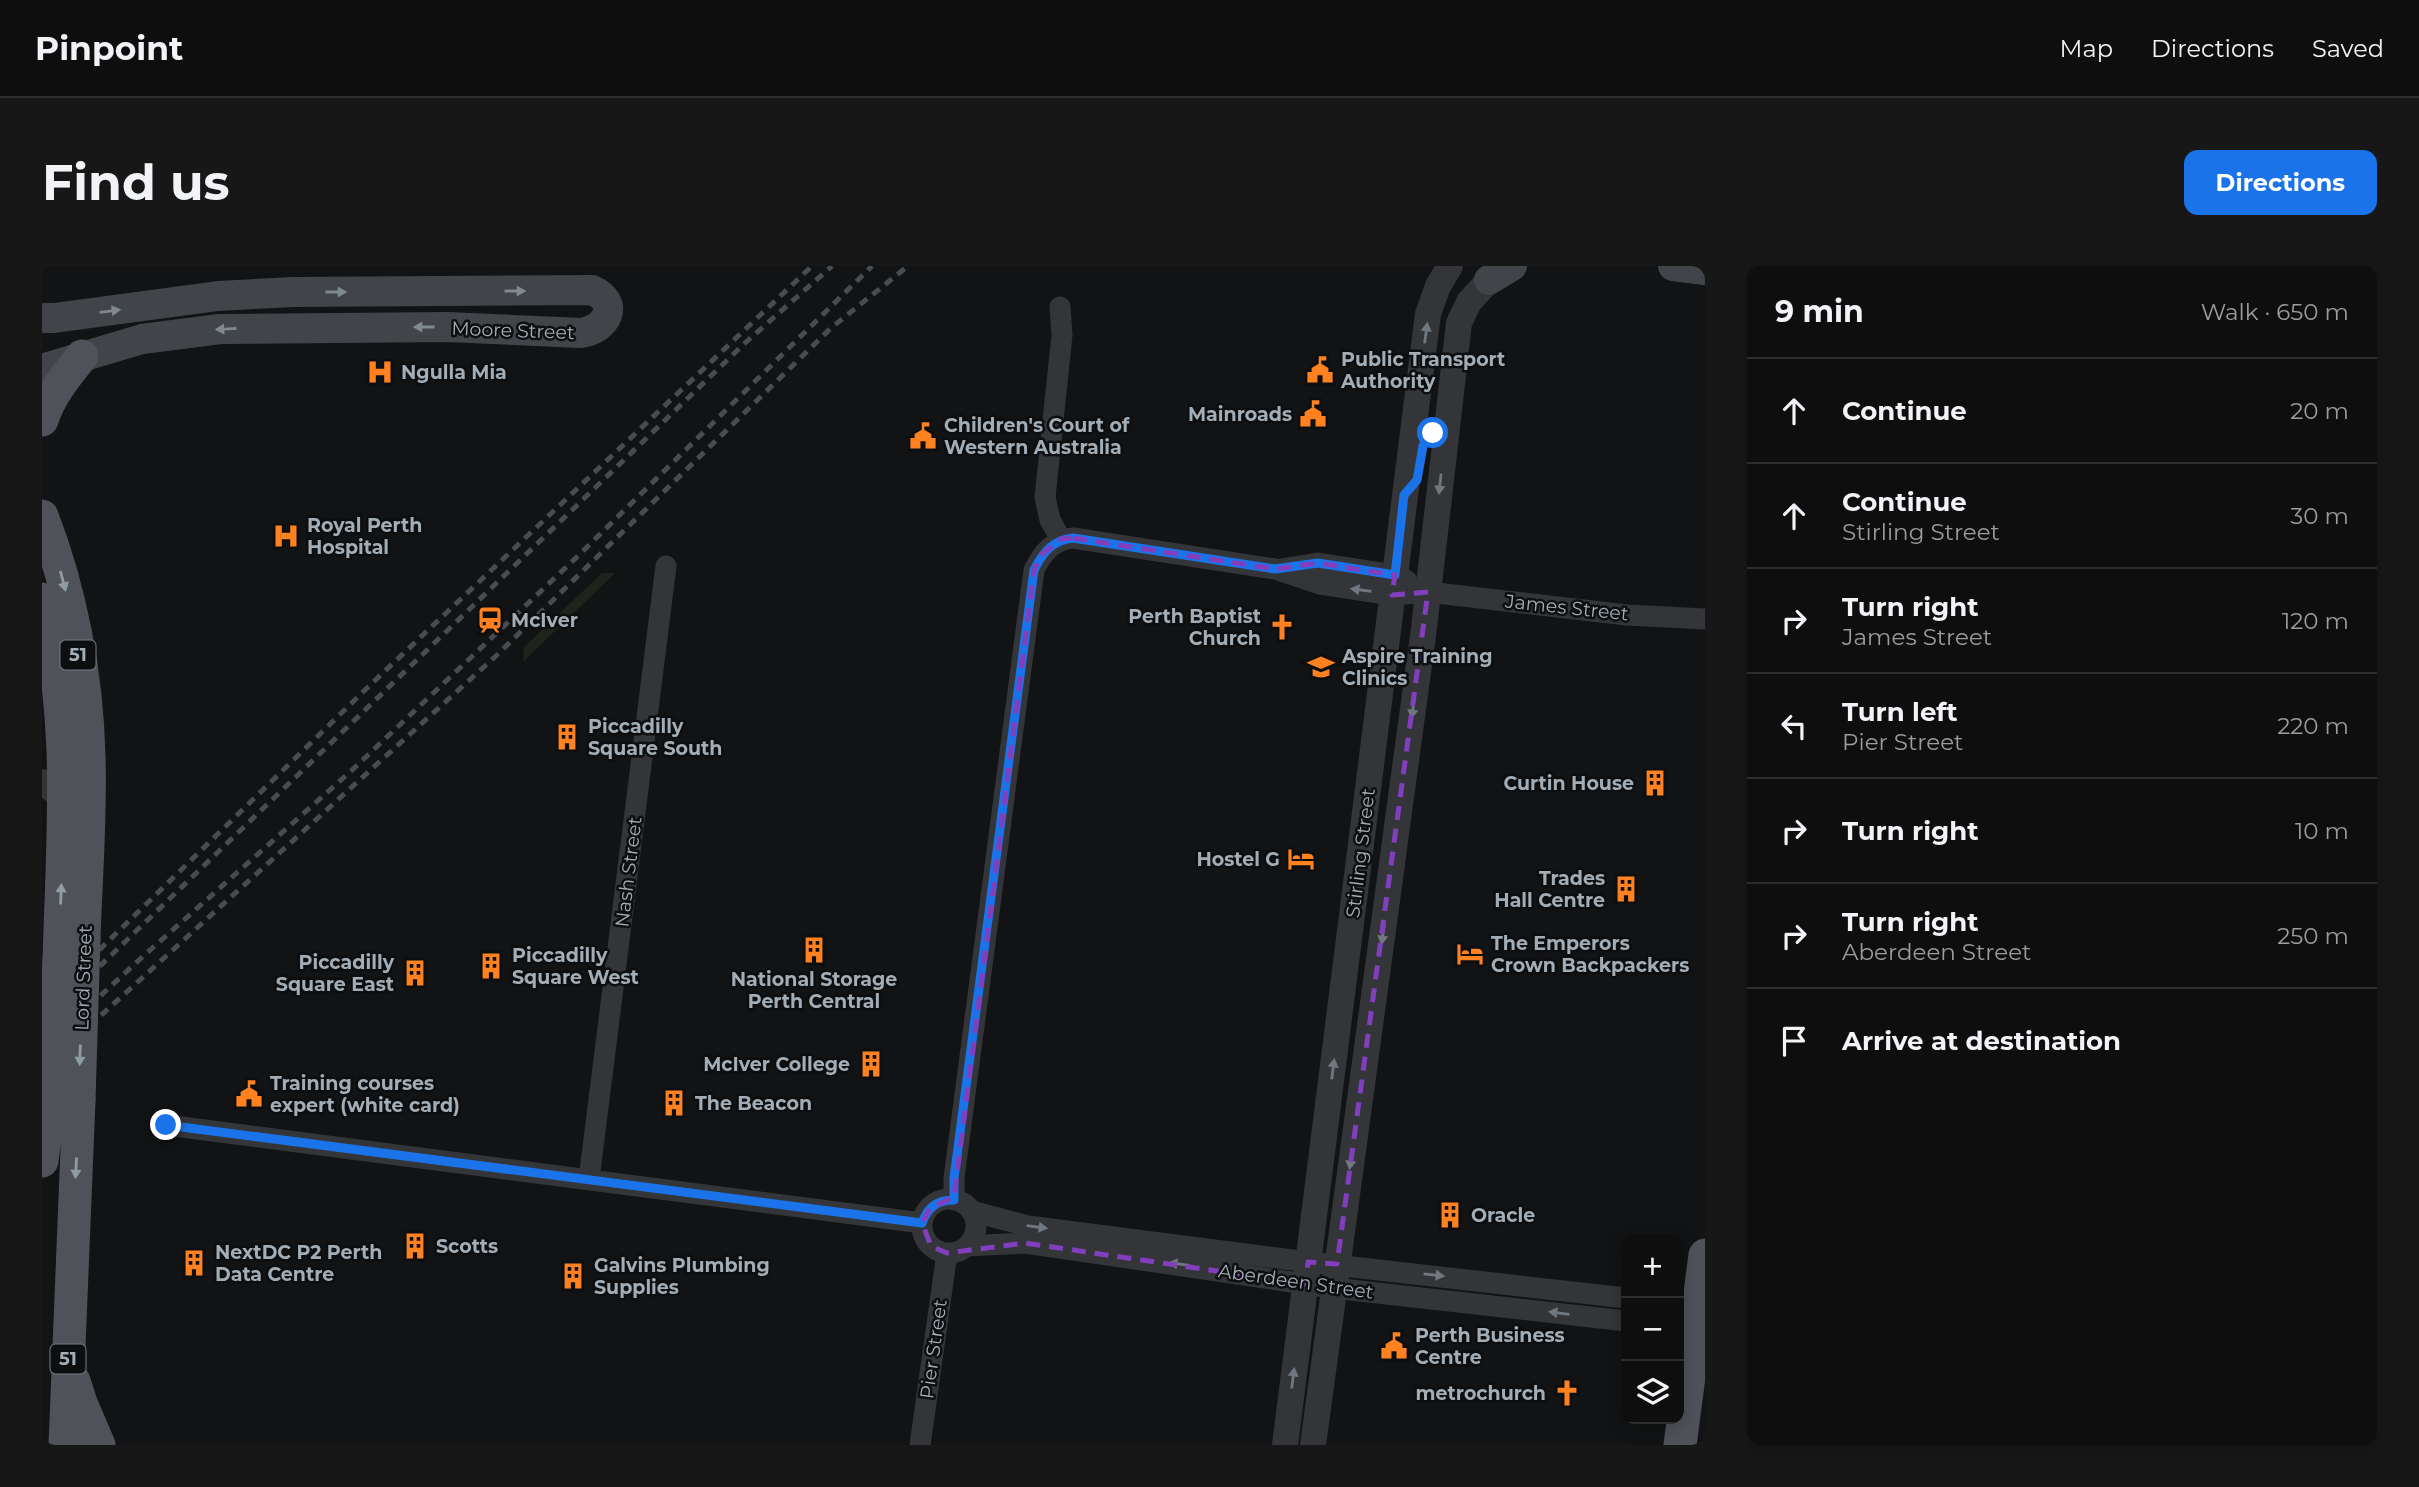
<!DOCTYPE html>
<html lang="en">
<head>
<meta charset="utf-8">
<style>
  body { margin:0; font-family:Montserrat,sans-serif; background:#171718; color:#f1f3f6 }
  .controls { position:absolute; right:21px; bottom:21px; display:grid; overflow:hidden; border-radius:14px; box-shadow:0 4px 18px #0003 }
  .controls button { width:63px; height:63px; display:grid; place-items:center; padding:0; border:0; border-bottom:2px solid #2e2e2f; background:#0e0e0f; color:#f1f3f6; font:35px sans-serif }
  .stop { position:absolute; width:21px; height:21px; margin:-16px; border:5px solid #1a73e8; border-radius:50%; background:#fff }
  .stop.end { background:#1a73e8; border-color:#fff; box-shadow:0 2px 7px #0008 }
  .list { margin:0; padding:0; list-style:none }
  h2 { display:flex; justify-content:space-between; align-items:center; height:91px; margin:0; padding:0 28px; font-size:30px }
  h2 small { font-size:23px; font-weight:400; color:#9b9c9e }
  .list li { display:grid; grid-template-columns:46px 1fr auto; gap:21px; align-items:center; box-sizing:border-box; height:105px; padding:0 28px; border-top:2px solid #2e2e2f }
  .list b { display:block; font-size:26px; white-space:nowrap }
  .list p { margin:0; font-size:23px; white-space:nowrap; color:#9b9c9e }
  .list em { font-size:23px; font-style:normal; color:#9b9c9e }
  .icon { flex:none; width:38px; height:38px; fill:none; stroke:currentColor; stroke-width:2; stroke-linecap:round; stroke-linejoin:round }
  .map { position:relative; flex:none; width:1663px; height:1179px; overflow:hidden; border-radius:14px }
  header { display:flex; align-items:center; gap:42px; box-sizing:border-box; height:98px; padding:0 35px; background:#0e0e0f; border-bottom:2px solid #2e2e2f }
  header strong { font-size:33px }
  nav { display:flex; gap:38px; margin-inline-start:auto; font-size:24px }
  .intro { display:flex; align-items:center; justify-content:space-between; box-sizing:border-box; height:168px; padding:0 42px }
  h1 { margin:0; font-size:49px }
  .button { padding:18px 32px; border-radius:14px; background:#1a73e8; color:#fff; font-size:24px; font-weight:700 }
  main { display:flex; gap:42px; padding:0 42px }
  aside { flex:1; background:#0e0e0f; border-radius:14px; box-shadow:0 4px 18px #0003 }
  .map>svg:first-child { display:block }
</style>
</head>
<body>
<header>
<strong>Pinpoint</strong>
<nav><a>Map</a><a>Directions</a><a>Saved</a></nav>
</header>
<div class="intro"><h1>Find us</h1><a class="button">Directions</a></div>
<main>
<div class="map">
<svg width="1663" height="1179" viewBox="0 0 1663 1179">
  <rect width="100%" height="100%" fill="#121314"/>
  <!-- green -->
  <path fill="#1d241c" d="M560,307H573L481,396L482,381Z"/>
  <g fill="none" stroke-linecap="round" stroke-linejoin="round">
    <!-- minor -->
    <path stroke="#333539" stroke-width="21" d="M1018,41L1020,69L1003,231L1008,254L1019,273
      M1239,303L1276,297L1353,309L1365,315
      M124,859L880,957
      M547,913L624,300
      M880 960a27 27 0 1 1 54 0a27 27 0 1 1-54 0Z
      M912,934V912L992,304C1001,286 1011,274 1031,272L1233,303L1278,318L1350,329L1386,326L1585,349L1663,353
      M929,945L986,960L1266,996L1584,1032
      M925,980L983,977L1291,1022L1584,1055
      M878,1179L905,987"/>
    <!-- tertiary -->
    <path stroke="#333539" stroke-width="26" d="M0,516L21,531
      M1243,1179L1386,48L1396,20L1408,0
      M1271,1179L1382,362L1417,57L1427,36L1447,14"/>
    <!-- secondary -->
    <path stroke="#414549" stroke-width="30" d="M1631,0L1663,4
      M1447,14L1470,0
      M0,52H12L176,30L251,26L550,24C579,37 565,63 539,67L405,61L178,63L100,73L0,103"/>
    <!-- primary -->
    <path stroke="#4f5359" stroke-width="33" d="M0,154C8,129 24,110 40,90
      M0,250C29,325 45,409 47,490C49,550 44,611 42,672
      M0,333C32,452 20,575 17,696
      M0,895L4,862
      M32,1115L39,1137L57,1179
      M23,1179L37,834
      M1638,1179L1663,989"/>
    <!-- rail -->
    <path stroke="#484c50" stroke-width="5" stroke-dasharray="9 7" stroke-linecap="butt" d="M0,740L325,422L770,0
      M0,756L703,77L790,0
      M0,784L97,694L308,506L538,288L830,0
      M0,803L456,388L789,62L866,0"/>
    <!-- primary-bridge -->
    <path stroke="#4f5359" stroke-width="33" d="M37,834L42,672
      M4,862L17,696"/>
  </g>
  <!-- one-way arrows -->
  <defs><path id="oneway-solid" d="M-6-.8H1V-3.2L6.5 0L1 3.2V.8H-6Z" transform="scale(1.75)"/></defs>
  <g fill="#808990">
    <use href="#oneway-solid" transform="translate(473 25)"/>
    <use href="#oneway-solid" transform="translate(294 26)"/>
    <use href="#oneway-solid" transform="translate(68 45) rotate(-7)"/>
    <use href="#oneway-solid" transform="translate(382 61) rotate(180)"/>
    <use href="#oneway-solid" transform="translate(184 63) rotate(177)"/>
  </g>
  <g fill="#70777e">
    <use href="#oneway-solid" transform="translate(1384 67) rotate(-82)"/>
    <use href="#oneway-solid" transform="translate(1398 218) rotate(96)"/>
    <use href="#oneway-solid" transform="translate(1319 324) rotate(-172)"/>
    <use href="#oneway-solid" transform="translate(1371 442) rotate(98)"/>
    <use href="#oneway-solid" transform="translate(1341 668) rotate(98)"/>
    <use href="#oneway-solid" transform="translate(1291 803) rotate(-83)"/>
    <use href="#oneway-solid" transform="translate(1309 893) rotate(98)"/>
    <use href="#oneway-solid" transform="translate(995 961) rotate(8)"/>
    <use href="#oneway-solid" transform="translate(1137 998) rotate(-172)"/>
    <use href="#oneway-solid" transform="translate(1392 1009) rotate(6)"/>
    <use href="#oneway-solid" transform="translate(1517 1047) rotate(-173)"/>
    <use href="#oneway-solid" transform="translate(1251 1112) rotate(-83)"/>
  </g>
  <g fill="#919ba3">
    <use href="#oneway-solid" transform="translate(21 315) rotate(75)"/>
    <use href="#oneway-solid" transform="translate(19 628) rotate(-88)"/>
    <use href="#oneway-solid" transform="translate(38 789) rotate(92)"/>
    <use href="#oneway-solid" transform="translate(34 902) rotate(93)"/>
  </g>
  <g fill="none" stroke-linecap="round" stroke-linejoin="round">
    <!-- route -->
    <path stroke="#1a73e8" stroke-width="9" d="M124,859L880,957C886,941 895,934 912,934V912L992,304C1001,286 1011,274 1031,272L1233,303L1276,297L1353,309L1362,229L1375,214L1381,180L1385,172L1391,167"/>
  </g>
  <!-- marked area -->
  <path fill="none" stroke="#813fbe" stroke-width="5" stroke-dasharray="14 9" stroke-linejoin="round" d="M1031,272L1233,303L1276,297L1326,305L1353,309L1350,329L1386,326L1295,998L1266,996L1264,1018L983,977L905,987L889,980L880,957L888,942L912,931L992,304L999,289L1019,273Z"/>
  <!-- icons -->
  <defs>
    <g id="civic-bare" transform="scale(2.1)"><path d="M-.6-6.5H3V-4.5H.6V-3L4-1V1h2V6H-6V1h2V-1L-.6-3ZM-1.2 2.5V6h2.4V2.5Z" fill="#ff811f" stroke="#0d0e0f" stroke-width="2.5" paint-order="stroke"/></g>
    <g id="hospital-bare" transform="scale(2.1)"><path d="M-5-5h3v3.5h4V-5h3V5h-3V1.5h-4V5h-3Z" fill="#ff811f" stroke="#0d0e0f" stroke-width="2.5" paint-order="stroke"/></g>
    <g id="station-bare" transform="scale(2.1)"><path d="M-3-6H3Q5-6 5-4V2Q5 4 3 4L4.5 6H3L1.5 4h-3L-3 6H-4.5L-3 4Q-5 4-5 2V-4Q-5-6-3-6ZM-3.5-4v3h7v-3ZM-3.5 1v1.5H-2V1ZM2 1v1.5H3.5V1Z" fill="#ff811f" stroke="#0d0e0f" stroke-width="2.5" paint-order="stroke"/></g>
    <g id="church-bare" transform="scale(2.1)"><path d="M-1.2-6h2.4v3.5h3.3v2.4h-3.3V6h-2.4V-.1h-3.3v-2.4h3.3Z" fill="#ff811f" stroke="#0d0e0f" stroke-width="2.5" paint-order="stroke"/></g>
    <g id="university-bare" transform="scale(2.1)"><path d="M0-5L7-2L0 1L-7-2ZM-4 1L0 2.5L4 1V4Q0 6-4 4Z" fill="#ff811f" stroke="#0d0e0f" stroke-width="2.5" paint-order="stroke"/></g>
    <g id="building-bare" transform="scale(2.1)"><path d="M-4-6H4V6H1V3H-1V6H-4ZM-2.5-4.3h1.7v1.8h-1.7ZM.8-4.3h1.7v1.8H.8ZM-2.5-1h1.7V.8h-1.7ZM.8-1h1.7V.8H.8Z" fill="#ff811f" stroke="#0d0e0f" stroke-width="2.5" paint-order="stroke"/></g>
    <g id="hotel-bare" transform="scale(2.1)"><path d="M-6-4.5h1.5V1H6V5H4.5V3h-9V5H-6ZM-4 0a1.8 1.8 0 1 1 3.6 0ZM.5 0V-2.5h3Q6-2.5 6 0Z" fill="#ff811f" stroke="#0d0e0f" stroke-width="2.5" paint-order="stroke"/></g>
  </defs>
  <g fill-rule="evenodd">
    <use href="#civic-bare" x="1278" y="104"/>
    <use href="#hospital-bare" x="338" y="106"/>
    <use href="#civic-bare" x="1271" y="148"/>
    <use href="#civic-bare" x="881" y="170"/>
    <use href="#hospital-bare" x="244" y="270"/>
    <use href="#station-bare" x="448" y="354"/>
    <use href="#church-bare" x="1240" y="361"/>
    <use href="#university-bare" x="1279" y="401"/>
    <use href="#building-bare" x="525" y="471"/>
    <use href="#building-bare" x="1613" y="517"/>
    <use href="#hotel-bare" x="1259" y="593"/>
    <use href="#building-bare" x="1584" y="623"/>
    <use href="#building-bare" x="772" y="684"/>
    <use href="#hotel-bare" x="1428" y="688"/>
    <use href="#building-bare" x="449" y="700"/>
    <use href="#building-bare" x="373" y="707"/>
    <use href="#building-bare" x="829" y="798"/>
    <use href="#civic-bare" x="207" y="828"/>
    <use href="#building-bare" x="632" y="837"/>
    <use href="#building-bare" x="1408" y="949"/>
    <use href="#building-bare" x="373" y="980"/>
    <use href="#building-bare" x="152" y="997"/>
    <use href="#building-bare" x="531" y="1010"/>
    <use href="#civic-bare" x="1352" y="1080"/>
    <use href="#church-bare" x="1525" y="1127"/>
  </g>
  <g text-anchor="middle" stroke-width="5" stroke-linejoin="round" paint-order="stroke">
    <!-- shield labels -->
    <g fill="#0d0e0f" stroke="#757d84" stroke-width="2">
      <rect x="18.5" y="374.5" width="35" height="29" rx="5"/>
      <rect x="8.5" y="1078.5" width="35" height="29" rx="5"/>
    </g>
    <g font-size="18" font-weight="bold" fill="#a2adb6">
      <text x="36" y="395">51</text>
      <text x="26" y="1099">51</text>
    </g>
    <!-- street labels -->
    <g font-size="19" fill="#a2adb6" stroke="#0d0e0f">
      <text transform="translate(471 64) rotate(2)" y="7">Moore Street</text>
      <text transform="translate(1525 341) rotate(6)" y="7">James Street</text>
      <text transform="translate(1318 587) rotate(-83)" y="7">Stirling Street</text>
      <text transform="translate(586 606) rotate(-83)" y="7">Nash Street</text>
      <text transform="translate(41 712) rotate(-88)" y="7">Lord Street</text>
      <text transform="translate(1254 1015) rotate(8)" y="7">Aberdeen Street</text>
      <text transform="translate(891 1083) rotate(-82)" y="7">Pier Street</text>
    </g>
    <!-- poi labels -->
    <g font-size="19" font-weight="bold" fill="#a2adb6" stroke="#0d0e0f" text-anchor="start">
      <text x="1299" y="100">Public Transport<tspan x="1299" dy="22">Authority</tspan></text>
      <text x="359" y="113">Ngulla Mia</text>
      <text x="1250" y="155" text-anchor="end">Mainroads</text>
      <text x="902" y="166">Children's Court of<tspan x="902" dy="22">Western Australia</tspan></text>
      <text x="265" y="266">Royal Perth<tspan x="265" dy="22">Hospital</tspan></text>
      <text x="1219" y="357" text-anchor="end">Perth Baptist<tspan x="1219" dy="22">Church</tspan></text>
      <text x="469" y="361">McIver</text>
      <text x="1300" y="397">Aspire Training<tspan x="1300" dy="22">Clinics</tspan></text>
      <text x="546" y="467">Piccadilly<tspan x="546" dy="22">Square South</tspan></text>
      <text x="1592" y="524" text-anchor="end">Curtin House</text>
      <text x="1238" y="600" text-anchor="end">Hostel G</text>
      <text x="1563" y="619" text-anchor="end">Trades<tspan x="1563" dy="22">Hall Centre</tspan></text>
      <text x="1449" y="684">The Emperors<tspan x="1449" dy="22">Crown Backpackers</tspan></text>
      <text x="470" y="696">Piccadilly<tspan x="470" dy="22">Square West</tspan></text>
      <text x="352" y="703" text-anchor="end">Piccadilly<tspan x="352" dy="22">Square East</tspan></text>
      <text x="772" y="720" text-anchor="middle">National Storage<tspan x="772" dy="22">Perth Central</tspan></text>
      <text x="808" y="805" text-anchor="end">McIver College</text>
      <text x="228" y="824">Training courses<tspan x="228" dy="22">expert (white card)</tspan></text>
      <text x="653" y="844">The Beacon</text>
      <text x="1429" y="956">Oracle</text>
      <text x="394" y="987">Scotts</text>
      <text x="173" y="993">NextDC P2 Perth<tspan x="173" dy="22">Data Centre</tspan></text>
      <text x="552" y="1006">Galvins Plumbing<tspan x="552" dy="22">Supplies</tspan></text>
      <text x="1373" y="1076">Perth Business<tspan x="1373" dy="22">Centre</tspan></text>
      <text x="1504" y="1134" text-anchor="end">metrochurch</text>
    </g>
  </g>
</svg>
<div class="controls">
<button>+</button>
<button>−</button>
<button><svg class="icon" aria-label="layers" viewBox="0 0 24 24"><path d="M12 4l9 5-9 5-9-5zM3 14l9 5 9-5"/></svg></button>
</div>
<div class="stop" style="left:1391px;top:167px"></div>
<div class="stop end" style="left:124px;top:859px"></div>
</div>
<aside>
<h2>9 min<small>Walk · 650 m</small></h2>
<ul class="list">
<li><svg class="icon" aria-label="ahead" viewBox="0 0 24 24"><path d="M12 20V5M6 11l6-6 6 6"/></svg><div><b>Continue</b></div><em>20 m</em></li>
<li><svg class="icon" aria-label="ahead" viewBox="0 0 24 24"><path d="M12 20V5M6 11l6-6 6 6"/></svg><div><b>Continue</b><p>Stirling Street</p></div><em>30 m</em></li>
<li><svg class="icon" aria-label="right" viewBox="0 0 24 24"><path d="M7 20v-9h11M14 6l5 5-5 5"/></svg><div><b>Turn right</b><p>James Street</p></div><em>120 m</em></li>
<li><svg class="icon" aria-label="left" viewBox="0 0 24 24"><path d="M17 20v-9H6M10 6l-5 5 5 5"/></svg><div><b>Turn left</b><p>Pier Street</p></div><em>220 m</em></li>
<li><svg class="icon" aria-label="right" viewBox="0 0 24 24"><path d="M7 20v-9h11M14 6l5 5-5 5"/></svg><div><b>Turn right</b></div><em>10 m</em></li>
<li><svg class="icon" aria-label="right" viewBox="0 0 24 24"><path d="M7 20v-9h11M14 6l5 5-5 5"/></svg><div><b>Turn right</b><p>Aberdeen Street</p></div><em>250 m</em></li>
<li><svg class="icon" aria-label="arrive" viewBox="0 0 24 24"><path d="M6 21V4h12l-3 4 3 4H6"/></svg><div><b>Arrive at destination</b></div></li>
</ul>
</aside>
</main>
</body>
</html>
